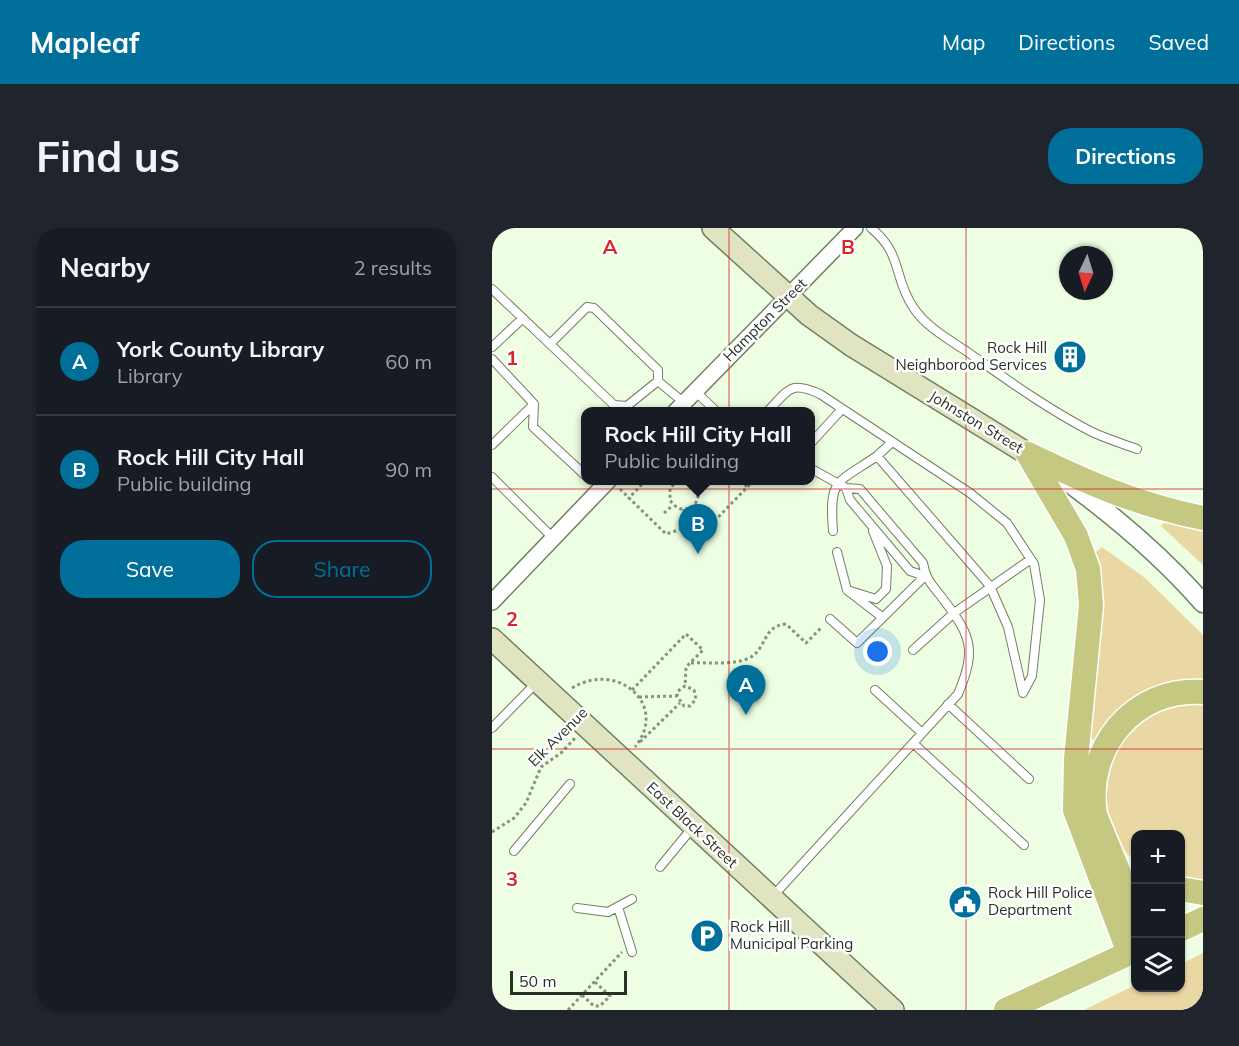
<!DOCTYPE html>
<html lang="en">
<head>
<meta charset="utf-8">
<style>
  body { margin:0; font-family:Mulish,sans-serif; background:#20242c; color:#f1f3f6 }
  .controls { position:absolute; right:18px; bottom:18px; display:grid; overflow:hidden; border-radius:12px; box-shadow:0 2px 4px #0004 }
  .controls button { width:54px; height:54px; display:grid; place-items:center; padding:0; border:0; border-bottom:2px solid #363941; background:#171b24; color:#f1f3f6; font:30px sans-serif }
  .compass { position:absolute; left:567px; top:18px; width:54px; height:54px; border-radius:50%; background:#171b24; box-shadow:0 2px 4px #0004; rotate:184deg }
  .scale { position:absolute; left:18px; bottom:15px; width:117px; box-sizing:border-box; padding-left:6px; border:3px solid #293124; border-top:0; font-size:16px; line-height:21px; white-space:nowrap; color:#293124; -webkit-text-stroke:4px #fff; paint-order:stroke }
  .you { position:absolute; left:386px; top:424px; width:21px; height:21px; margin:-15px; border:4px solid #fff; border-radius:50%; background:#1a73e8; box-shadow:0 0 0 9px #1a73e833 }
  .badge { display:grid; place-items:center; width:39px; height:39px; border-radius:50%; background:#00709b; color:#fff; font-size:20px; font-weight:700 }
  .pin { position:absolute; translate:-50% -50px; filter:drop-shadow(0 2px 3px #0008) }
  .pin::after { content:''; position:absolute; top:32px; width:21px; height:18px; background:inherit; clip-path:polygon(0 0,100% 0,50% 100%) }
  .popup { position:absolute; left:89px; top:179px; width:234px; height:78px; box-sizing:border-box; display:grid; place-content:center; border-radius:12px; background:#171b24; filter:drop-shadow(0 2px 4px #0005); font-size:20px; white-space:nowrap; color:#9ea1a6 }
  .popup b { font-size:22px; color:#f1f3f6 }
  .popup::after { content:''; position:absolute; left:50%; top:100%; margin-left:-12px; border:12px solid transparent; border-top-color:#171b24 }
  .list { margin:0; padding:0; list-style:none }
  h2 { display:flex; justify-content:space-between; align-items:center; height:78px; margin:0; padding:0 24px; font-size:26px }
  h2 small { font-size:20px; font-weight:400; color:#9ea1a6 }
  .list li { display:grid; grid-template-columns:39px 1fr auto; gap:18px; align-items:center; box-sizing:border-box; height:108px; padding:0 24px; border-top:2px solid #363941 }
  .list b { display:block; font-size:22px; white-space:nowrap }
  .list p { margin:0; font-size:20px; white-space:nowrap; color:#9ea1a6 }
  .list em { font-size:20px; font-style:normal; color:#9ea1a6 }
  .actions { display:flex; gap:12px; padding:18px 24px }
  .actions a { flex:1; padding:14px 0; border:2px solid #00709b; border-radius:24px; text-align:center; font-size:21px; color:#00709b }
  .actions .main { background:#00709b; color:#fff }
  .icon { flex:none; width:33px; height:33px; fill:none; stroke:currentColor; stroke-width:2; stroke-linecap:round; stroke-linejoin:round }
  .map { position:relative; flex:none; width:711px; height:782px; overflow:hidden; border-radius:24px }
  header { display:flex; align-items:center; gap:36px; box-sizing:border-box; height:84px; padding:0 30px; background:#00709b; color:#fff }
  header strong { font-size:28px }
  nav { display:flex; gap:33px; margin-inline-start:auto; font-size:21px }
  .intro { display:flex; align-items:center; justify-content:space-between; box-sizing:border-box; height:144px; padding:0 36px }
  h1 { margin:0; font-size:42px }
  .button { padding:15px 27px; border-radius:24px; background:#00709b; color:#fff; font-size:21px; font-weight:700 }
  main { display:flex; gap:36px; padding:0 36px }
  aside { flex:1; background:#171b24; border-radius:24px; box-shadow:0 2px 4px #0004 }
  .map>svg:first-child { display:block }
</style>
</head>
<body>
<header>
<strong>Mapleaf</strong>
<nav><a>Map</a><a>Directions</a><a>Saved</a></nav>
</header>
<div class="intro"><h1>Find us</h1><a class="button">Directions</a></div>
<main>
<aside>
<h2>Nearby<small>2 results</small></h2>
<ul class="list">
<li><span class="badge">A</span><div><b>York County Library</b><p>Library</p></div><em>60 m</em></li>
<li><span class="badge">B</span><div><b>Rock Hill City Hall</b><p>Public building</p></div><em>90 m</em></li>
</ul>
<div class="actions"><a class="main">Save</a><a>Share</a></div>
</aside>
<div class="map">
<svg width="711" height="782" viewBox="0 0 711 782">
  <rect width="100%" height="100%" fill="#edfee3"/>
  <!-- green -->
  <path fill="#e9d8a3" d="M677,290L711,298V337L669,298Z
    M610,319L653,350L711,407V454L605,513L596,509L602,326Z
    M711,472V654L689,651L688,606H644L643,633C628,620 613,599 610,578C606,550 620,508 645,491C664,478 688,476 711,472Z
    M711,725V782H592L643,757L644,760H688L689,736Z"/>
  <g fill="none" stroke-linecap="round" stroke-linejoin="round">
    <!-- service casing -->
    <g stroke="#6e8163" stroke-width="10">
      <path id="service" d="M379,0C411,26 401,49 421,79C433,98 456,111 474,123C514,151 554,180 598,203C612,210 629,215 645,221
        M0,61L122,177L135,178L166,153
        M59,115L95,79L102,80L166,142V153L191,174
        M0,119L31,90
        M0,131L42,176L41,199L94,248
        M203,163L225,184
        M275,184C297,162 297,152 328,166L478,265L515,295L542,336L548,372L540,448L531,465L516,399L498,358L385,228C344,256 337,250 341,303
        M318,216L350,181
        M0,217L42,176
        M385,228L400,214
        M0,249L61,310
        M354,260L358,272L418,343L433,348
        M345,324L355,362L390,389
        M355,362L384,371L394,361L395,338L381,303
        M338,391L365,415L433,348
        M421,422L462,385L539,331
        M383,462L430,505
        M456,476L537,551
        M0,500L45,454
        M421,515L532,617
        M22,623L78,556
        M168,639L201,599
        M281,668L466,466C486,419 478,406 448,367C439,356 433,349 431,335L368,261L354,260L318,240
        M126,679L140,724
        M85,680L116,684L140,671"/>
    </g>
    <!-- minor casing -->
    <g stroke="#6e8163" stroke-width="18">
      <path id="minor" d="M183,184L363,0
        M0,374L117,252"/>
    </g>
    <!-- tertiary casing -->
    <g stroke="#6e8163" stroke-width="21">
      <path id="tertiary" d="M569,249C620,286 669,327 711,375"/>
    </g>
    <!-- secondary casing -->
    <g stroke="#6e8163" stroke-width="24">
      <path id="secondary" d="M221,0L317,87L359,117L536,226
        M0,411L401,782"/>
    </g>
    <!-- primary casing -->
    <g stroke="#fff" stroke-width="27">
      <path id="primary" d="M536,226L584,308L596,341L599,377L584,531L583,582L637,725
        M536,226C596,255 646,277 711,290
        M688,661L711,665
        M644,686L603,587C592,521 641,459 711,464
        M688,702L711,691
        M514,782L644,722"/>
    </g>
    <!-- path -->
    <path stroke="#86937f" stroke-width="3" stroke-dasharray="3 3" stroke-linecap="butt" d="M154,252L137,270L174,306L193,300L210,306L262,252
      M186,252L178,260V272C184,282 194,284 203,277L207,266L204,256L198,252
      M249,252L255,259
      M128,261L137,270
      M203,277L212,285
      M192,281L193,300
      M172,285L181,277
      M199,435C216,434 243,438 259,429C275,419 271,398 294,396L314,415L330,399
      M80,460C126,432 177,477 143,519
      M140,462L194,406L211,422L194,439L193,458
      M147,469L185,468L192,478H198L204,471L202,462L193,458L186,463L185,468
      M148,514L188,475
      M0,604L22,590L34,575L49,539L69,525L83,510
      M90,767L102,778H108L118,768L103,754
      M76,782L130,724"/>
    <!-- service -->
    <use href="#service" stroke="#fff" stroke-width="8"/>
    <!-- minor -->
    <use href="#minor" stroke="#fff" stroke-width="15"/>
    <!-- tertiary -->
    <use href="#tertiary" stroke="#fff" stroke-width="18"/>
    <!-- secondary -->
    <use href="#secondary" stroke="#e1e4c0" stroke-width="21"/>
    <!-- primary -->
    <use href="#primary" stroke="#c4c880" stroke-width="24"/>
  </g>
  <!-- grid -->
  <path fill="none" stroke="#d62828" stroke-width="1.5" stroke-opacity="0.55" d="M237,0V782M474,0V782M0,261H711M0,521H711"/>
  <!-- icons -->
  <defs>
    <g id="building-disc" transform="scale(1.725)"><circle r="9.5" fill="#00709b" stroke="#fff"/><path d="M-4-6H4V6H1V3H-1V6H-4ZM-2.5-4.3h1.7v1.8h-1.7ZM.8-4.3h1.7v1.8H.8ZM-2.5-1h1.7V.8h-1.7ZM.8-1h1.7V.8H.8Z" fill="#fff"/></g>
    <g id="civic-disc" transform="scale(1.725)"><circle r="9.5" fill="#00709b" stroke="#fff"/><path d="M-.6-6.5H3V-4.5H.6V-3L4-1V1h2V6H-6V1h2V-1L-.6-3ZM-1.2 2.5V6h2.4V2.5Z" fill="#fff"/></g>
    <g id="parking-disc" transform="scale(1.725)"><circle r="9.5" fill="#00709b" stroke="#fff"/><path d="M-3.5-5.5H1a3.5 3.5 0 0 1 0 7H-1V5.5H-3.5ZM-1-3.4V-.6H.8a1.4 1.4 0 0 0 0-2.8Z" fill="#fff"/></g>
  </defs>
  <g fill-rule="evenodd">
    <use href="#building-disc" x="578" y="129"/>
    <use href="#civic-disc" x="473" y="674"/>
    <use href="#parking-disc" x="215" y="708"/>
  </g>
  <g text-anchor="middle" stroke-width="5" stroke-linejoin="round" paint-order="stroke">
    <!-- street labels -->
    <g font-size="15" fill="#293124" stroke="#fff">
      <text transform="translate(273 92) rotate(-45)" y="5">Hampton Street</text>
      <text transform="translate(484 194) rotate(31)" y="5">Johnston Street</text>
      <text transform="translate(66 509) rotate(-45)" y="5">Elk Avenue</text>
      <text transform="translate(200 597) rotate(43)" y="5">East Black Street</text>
    </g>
    <!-- poi labels -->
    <g font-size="15" fill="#293124" stroke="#fff" text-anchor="start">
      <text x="555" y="125" text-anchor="end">Rock Hill<tspan x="555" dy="17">Neighborood Services</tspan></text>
      <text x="496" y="670">Rock Hill Police<tspan x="496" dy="17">Department</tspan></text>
      <text x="238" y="704">Rock Hill<tspan x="238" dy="17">Municipal Parking</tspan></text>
    </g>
  </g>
  <g font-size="20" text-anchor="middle" font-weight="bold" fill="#d62828" stroke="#fff" stroke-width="5" stroke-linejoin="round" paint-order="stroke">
    <text x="118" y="26">A</text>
    <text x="356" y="26">B</text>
    <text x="20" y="137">1</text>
    <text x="20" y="398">2</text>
    <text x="20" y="658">3</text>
  </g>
</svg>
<div class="controls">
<button>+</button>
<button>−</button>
<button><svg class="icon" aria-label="layers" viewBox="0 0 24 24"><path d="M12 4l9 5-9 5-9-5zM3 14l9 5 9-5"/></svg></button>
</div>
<svg class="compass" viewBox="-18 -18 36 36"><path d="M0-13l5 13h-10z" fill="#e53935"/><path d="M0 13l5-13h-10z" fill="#9ea1a6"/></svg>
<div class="scale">50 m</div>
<div class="you"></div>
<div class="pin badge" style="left:254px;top:487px">A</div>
<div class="pin badge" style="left:206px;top:326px">B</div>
<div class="popup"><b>Rock Hill City Hall</b>Public building</div>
</div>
</main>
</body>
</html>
